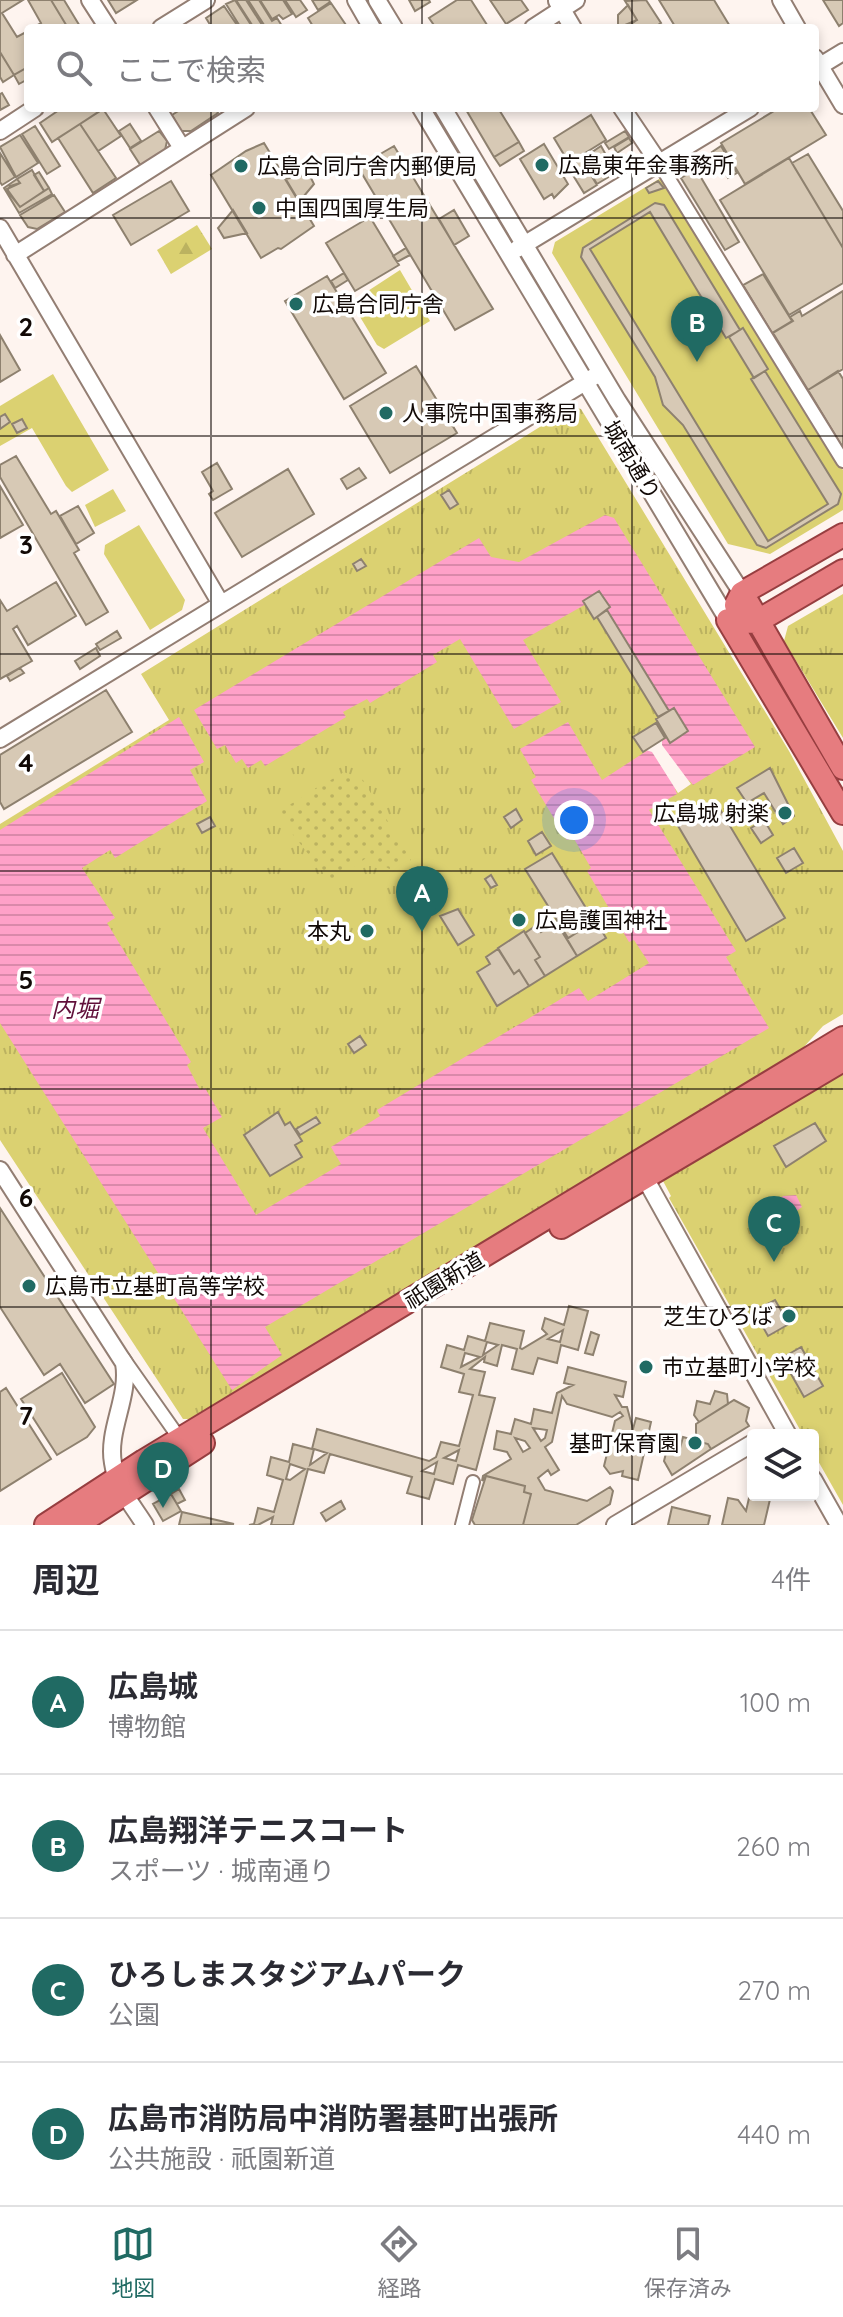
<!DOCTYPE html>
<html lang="ja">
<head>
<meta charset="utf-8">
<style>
  body { margin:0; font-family:Quicksand,"Noto Sans JP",sans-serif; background:#f2f2f3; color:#2b2b33 }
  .controls { position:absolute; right:24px; bottom:24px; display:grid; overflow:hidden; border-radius:8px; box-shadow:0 4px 12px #0003 }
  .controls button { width:72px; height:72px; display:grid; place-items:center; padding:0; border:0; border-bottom:2px solid #e1e1e2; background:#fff; color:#2b2b33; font:40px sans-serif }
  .you { position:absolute; left:574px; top:820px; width:28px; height:28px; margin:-20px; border:6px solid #fff; border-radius:50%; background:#1a73e8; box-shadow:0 0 0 12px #1a73e833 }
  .badge { display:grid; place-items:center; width:52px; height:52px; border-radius:50%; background:#206a63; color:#fff; font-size:26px; font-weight:700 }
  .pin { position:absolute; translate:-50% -66px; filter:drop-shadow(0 2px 4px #0008) }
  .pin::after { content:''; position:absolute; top:42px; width:28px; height:24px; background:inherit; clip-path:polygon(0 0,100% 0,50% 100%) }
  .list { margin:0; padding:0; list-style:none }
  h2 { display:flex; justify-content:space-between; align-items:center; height:104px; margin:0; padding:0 32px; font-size:34px }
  h2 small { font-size:26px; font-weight:400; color:#7c7c81 }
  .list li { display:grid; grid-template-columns:52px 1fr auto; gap:24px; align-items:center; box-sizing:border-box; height:144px; padding:0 32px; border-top:2px solid #e1e1e2 }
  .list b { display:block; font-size:30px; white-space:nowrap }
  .list p { margin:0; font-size:26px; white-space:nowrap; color:#7c7c81 }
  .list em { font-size:26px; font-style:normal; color:#7c7c81 }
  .icon { flex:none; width:44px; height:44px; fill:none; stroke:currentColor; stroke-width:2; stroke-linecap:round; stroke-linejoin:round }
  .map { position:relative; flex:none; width:843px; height:1525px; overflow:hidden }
  .search { position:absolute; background:#fff; box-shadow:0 4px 12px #0003; left:24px; right:24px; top:24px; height:88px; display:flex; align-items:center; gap:20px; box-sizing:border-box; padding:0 28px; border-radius:8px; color:#7c7c81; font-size:30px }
  .sheet { height:680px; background:#fff }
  nav { display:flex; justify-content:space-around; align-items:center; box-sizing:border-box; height:112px; border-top:2px solid #e1e1e2; background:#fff; font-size:22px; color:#7c7c81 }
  nav a { display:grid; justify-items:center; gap:4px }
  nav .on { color:#206a63 }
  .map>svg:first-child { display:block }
</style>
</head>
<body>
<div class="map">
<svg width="843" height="1525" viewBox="0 0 843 1525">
  <defs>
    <pattern id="forest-firs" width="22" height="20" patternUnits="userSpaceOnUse" patternTransform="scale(2)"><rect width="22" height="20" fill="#dbd171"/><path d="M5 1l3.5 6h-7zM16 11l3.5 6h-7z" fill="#bbb260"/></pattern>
    <pattern id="park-tufts" width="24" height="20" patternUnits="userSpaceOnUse" patternTransform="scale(2)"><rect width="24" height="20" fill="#dbd171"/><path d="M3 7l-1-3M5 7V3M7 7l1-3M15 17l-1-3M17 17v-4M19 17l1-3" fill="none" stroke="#bbb260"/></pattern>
    <pattern id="garden-dots" width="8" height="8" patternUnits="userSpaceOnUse" patternTransform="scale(2)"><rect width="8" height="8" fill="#dbd171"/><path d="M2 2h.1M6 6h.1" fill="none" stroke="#bbb260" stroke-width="1.8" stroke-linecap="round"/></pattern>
    <pattern id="water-rules" width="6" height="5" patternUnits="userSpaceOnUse" patternTransform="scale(2)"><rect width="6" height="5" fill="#ffa1c8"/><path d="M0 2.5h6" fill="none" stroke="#da89aa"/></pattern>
  </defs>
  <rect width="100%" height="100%" fill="#fef4ef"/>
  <!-- grass -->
  <path fill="#dbd171" d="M659,179L667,181L843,470V510L770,554L728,544L552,253L555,242Z
    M400,270L430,321L384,349L377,345L351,302Z
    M53,374L109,470L72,492L66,486L32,428L0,446V406Z
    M113,489L126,511L95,527L85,505Z
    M139,525L185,600L182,610L150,630L104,554L105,545Z"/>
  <!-- forest -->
  <path fill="url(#forest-firs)" d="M197,225L212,249L171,274L157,250Z"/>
  <!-- park -->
  <path fill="url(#park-tufts)" d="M572,407L581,409L789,751L843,851V1014L823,1026L801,1050L191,1419H183L0,1140V824L169,720L141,674Z
    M843,594V738L784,641L788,626Z
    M843,1071V1505L813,1452V1435H803L669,1198L671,1196L663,1181Z"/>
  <!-- garden -->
  <path fill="url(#garden-dots)" d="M344,772L363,780L411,860L394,872L369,856L331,883L276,813Z"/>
  <!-- water -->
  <path fill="url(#water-rules)" d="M605,515L614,518L755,747L693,785L689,780L675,789L677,794L649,810L736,951L726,957L769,1028L265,1327L282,1355L232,1390L0,1023V830L179,717L204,762L190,770L207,801L115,858L110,850L82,868L115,918L107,923L191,1062L187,1065L200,1090L205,1088L222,1117L203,1128L256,1215L341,1164L331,1147L380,1116L377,1110L579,988L588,1001L649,963L634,940L629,942L587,871L591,868L573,837L567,840L531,780L536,777L520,749L568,722L602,780L668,737V712L605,609L586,604L523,640L561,702L514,729L460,639L433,655L437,662L370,703L367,699L343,712L346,717L265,766L261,760L248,768L242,759L236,763L225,745L217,749L194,710L479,538L491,557L519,562Z
    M796,1195L802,1207L778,1225L772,1214L774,1205L783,1196Z"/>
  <!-- pier -->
  <path fill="#fef4ef" d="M662,740V745L691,784L678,793L652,752L646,750Z"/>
  <!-- building -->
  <path fill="#d7c9b5" stroke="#8e816f" stroke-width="2" fill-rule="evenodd" d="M0,0H23L2,13L17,37L28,31V67L14,75L0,52Z
    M28,0H51L68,28H32L41,23Z
    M51,0H64L81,28H68Z
    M108,0H137L116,13Z
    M235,0L253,28H241L226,4Z
    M236,0H246L264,28H254Z
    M248,0H259L272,21L277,18L282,26L266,28Z
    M260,0H283L292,14L283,19L279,15L272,19Z
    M285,0H300L307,10L296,17Z
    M312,0H329L330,2L318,10Z
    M409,0H429L430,2L415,11Z
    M457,0H471L489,28H436L429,18Z
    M490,0H521L528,10L506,24Z
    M646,0L661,23L653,28H625L637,20L625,1Z
    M659,0H714L731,28H676Z
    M823,0H843V23L839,26Z
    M331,3L348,28H314L308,18Z
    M628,5L637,20L618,28V15Z
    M224,6L239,28H212L206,18Z
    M0,52L14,75L3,82L0,77Z
    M28,67V79L19,84L14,75Z
    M2,93L9,105L0,110V94Z
    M62,108H102L103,109L52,142L40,123Z
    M183,108H215L218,113L191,131H181L172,115Z
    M465,108H498L519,142L494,157Z
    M779,108H809L826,135L745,184L721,143Z
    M103,109L121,136L98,151L80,124Z
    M591,115L606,140L569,163L554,138Z
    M80,124L116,178L93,193L58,138Z
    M130,124L141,141L130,148L119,131Z
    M35,126L60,166L47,174L22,134Z
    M159,131L167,141L165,150L141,166L130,149Z
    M625,131L629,137L609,149L605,143Z
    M20,135L38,163L16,177L0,147Z
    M629,138L632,143L617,153L614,147Z
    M519,142L524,151L500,166L494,157Z
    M264,143L314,226L281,249L278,248L261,258L211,175L246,151Z
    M544,144L568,184L554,198L552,194L544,199L520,159Z
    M394,146L493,309L455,330L358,167Z
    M601,146L606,155L602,157L612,175L597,184L582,159Z
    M721,146L737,173L728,178L712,152Z
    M0,153L15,177L2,185L0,182Z
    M808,154L843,211V248L792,163Z
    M789,158L843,248V283L789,315L720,200Z
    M581,159L597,185L584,193L568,167Z
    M696,169L739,242L725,250L681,178Z
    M32,170L44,191L20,207L7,189L20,183L17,179Z
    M39,172L49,188L44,191L34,175Z
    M309,174L314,184L299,202L285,179Z
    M17,179L20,183L10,186L7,191L20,207L49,188L52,194L19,213L4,188Z
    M171,181L189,211L131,245L113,215Z
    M658,181L664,188L649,193L646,188Z
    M54,195L65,212L37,229L28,227L20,215Z
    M655,203L664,205L740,330L726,338L650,212L590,249L768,541L828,504L751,379L765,371L841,494L838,504L766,548L757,545L683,425L663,405L655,377L581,257L583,248Z
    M233,210L247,233L224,238L218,228Z
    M454,210L469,236L454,245L439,219Z
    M370,217L399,265L355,291L326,243Z
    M406,248L410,255L397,262L393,256Z
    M344,273L348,280L335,288L331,281Z
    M763,274L792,321L772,333L743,285Z
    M327,276L386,373L344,399L285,301Z
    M843,291V369L808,390L773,333L793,321L790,317L800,311L802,316Z
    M743,328L768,369L754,378L729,337Z
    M0,335L20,370L0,382Z
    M416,366L457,433L390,473L350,406Z
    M838,371L843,379V448L808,390Z
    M5,414L10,422L0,429V417Z
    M22,419L27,428L17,433L12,424Z
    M16,456L51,514L56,511L79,550L74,553L108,612L86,625L0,477V465Z
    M217,463L232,489L213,500L209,494L213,491L202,472Z
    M359,468L366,478L347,489L341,479Z
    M288,469L314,514L242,557L215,513Z
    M0,486L23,525L0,538Z
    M449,490L458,504L450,509L441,495Z
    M78,506L94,533L76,544L60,516Z
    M361,559L366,566L357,571L353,564Z
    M56,582L76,616L28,645L17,626L13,629L32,661L0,679V600L7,611Z
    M599,591L610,607L594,619L583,601Z
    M607,610L669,711L658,717L597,617Z
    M117,631L121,638L100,650L96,644Z
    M96,648L100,656L80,669L75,661Z
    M20,668L24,673L10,681L7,676Z
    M106,690L132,732L4,809L0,802V755Z
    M674,708L688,731L670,743L656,719Z
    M656,723L665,738L643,752L633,737Z
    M770,768L794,816L783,824L764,793L747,803L737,788Z
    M715,801L785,918L746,941L677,824Z
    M753,803L762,818L750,825L741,810Z
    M516,809L522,820L511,828L504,817Z
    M210,817L215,826L202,833L197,824Z
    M764,820L773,835L761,843L751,828Z
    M542,832L551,846L536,855L528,841Z
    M794,848L803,863L786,873L777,858Z
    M552,853L594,921L584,928L596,921L606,938L577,956L567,939L578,932L568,938L525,869Z
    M491,875L497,885L491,888L485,879Z
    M435,877L442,889L433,895L425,883Z
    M458,909L474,935L458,945L440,916Z
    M556,922L577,956L545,976L535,960L540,957L525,933L537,925L541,932Z
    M524,931L540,957L535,960L545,976L529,986L519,970L514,974L498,948Z
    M498,949L514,974L519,970L529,986L497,1006L477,972L490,964L486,957Z
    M360,1036L366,1045L354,1053L348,1044Z
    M278,1112L285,1125L290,1122L302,1141L295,1145L302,1157L270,1176L244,1135Z
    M316,1117L320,1123L300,1135L296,1129Z
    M815,1123L826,1141L786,1167L774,1146Z
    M0,1208L114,1384L85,1403L60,1364L44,1375L0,1307Z
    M775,1300L789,1324L768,1336L754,1311Z
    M569,1306L588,1311L578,1350L561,1345L557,1363L538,1358L533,1374L512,1369L517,1349L502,1345L497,1366L484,1362L485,1357L470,1369L485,1372L479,1395L495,1398L476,1470L458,1465L453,1484L435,1479L429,1499L407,1493L412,1477L330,1454L324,1473L308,1469L293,1525H271L273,1517L258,1525H249L254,1524L258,1508L274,1512L283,1480L267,1475L271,1457L289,1462L293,1444L312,1449L317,1429L429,1461L436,1457L441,1442L459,1446L473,1395L459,1392L464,1374L441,1367L447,1345L464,1350L468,1336L485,1341L490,1323L524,1331L520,1348L522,1349L547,1334L542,1329L545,1318L564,1325ZM563,1330L560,1342L548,1339ZM487,1342L498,1345L483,1355ZM465,1353L480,1357L461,1367ZM314,1449L327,1453L310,1465ZM459,1450L456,1461L444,1458ZM437,1462L434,1474L422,1471ZM290,1464L305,1469L290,1480L286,1479Z
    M591,1332L599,1335L593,1355L585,1353Z
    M801,1347L823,1386L804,1397L782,1358Z
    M568,1367L626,1382L623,1397L615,1395L622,1407H627L633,1429L636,1418L651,1422L638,1480L622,1476L623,1471L610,1474L604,1466L615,1421L623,1416L620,1412L612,1417L567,1404L562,1396L552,1442L545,1447L559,1470L551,1475L548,1470L538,1478L545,1490L587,1501L610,1487L613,1491L610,1504L576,1525H523L531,1494L524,1492L525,1486L486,1476L482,1481L483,1476L511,1459L507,1452L494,1449L497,1431L511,1434L515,1419L531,1424L534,1409L552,1413L557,1393L573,1385L564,1383ZM533,1428L547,1430L545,1438L541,1441ZM515,1438L525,1441L530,1448L523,1452Z
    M62,1373L95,1427L87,1437L57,1455L21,1399Z
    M6,1388L51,1459L0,1491V1392Z
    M715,1391L727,1394L728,1404L699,1422L694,1415L697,1401L710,1404Z
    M734,1400L749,1408L746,1421L749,1426L711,1449L708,1444L696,1441V1424Z
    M683,1437L708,1444L711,1449L672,1475L664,1461L667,1449L679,1452Z
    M486,1476L525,1486L524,1492L531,1494L523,1525H475L472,1520Z
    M753,1481V1495H771L764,1525H722L728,1498L738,1500L746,1511Z
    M179,1489L185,1500L177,1504L171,1494Z
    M171,1494L181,1511L163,1521L153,1504Z
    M341,1501L345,1509L326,1521L321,1513Z
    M672,1507L710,1516L708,1525H668Z
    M182,1512L234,1524L179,1525Z"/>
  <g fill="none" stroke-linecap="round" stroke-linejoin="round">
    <!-- minor casing -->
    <g stroke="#937e73" stroke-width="16">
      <path id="minor" d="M659,163L843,461
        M123,1358L180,1439
        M462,1525L473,1482"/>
    </g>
    <!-- tertiary casing -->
    <g stroke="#937e73" stroke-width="20">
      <path id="tertiary" d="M90,0L108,28
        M356,0L372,28
        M377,0L394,28
        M781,0L797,28
        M557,1L573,28
        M161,28L206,0
        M533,28L576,0
        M815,58L843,105
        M815,69L843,52
        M157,108L182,148
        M421,108L728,620
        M443,108L617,400L742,593
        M622,108L659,163
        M0,131L35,108
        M0,228L221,604
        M517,249L750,108
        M15,255L246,108
        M0,739L600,373
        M640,1169L788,1435
        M0,1170L124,1363C130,1397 107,1430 113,1463C116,1486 133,1506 145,1525
        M813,1479L839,1525
        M615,1525L753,1443"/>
    </g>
    <!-- trunk casing -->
    <g stroke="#973e40" stroke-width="26">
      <path id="trunk" d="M742,593L843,768
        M736,605L742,593L843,535
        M728,620L843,813
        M741,621L756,622L843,571
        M561,1227L843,1060
        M46,1525L144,1461L843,1038
        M76,1525L203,1443"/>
    </g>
    <!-- minor -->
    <use href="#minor" stroke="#fff" stroke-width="12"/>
    <!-- tertiary -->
    <use href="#tertiary" stroke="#fff" stroke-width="16"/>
    <!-- trunk -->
    <use href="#trunk" stroke="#e67c7f" stroke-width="22"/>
  </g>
  <!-- grid -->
  <path fill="none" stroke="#110906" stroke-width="2" stroke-opacity="0.55" d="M211,0V28M422,0V28M632,0V28M211,108V1525M422,108V1525M632,108V1525M0,218H843M0,436H843M0,654H843M0,871H843M0,1089H843M0,1307H843"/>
  <!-- markers -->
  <g fill="#206a63" stroke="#fff" stroke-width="3">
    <circle cx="542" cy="165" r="8"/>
    <circle cx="241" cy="166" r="8"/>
    <circle cx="259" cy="208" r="8"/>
    <circle cx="296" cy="304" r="8"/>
    <circle cx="386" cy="413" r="8"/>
    <circle cx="785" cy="813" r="8"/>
    <circle cx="519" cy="920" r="8"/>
    <circle cx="367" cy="931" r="8"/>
    <circle cx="29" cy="1286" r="8"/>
    <circle cx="789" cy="1316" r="8"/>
    <circle cx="646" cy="1367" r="8"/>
    <circle cx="695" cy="1443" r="8"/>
  </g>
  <g text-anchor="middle" stroke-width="7" stroke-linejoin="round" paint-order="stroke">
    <!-- poi labels -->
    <g font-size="22" fill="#110906" stroke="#fff" text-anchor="start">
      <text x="558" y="173">広島東年金事務所</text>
      <text x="257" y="174">広島合同庁舎内郵便局</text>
      <text x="275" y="216">中国四国厚生局</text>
      <text x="312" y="312">広島合同庁舎</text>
      <text x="402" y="421">人事院中国事務局</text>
      <text x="769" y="821" text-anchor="end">広島城 射楽</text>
      <text x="535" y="928">広島護国神社</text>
      <text x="351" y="939" text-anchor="end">本丸</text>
      <text x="45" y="1294">広島市立基町高等学校</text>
      <text x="773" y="1324" text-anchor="end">芝生ひろば</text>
      <text x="662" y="1375">市立基町小学校</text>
      <text x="679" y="1451" text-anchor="end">基町保育園</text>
    </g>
    <!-- street labels -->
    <g font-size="22" fill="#110906" stroke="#fff">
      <text transform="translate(632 460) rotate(59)" y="8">城南通り</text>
      <text transform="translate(444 1280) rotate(-31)" y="8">祇園新道</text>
    </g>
    <!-- water labels -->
    <g font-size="24" font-style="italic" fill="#600f3a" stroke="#fff">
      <text x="75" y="1017">内堀</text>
    </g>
  </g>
  <g font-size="26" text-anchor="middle" font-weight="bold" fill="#110906" stroke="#fff" stroke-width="7" stroke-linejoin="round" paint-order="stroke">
    <text x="26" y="336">2</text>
    <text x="26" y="554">3</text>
    <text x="26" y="772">4</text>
    <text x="26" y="989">5</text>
    <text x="26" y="1207">6</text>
    <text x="26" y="1425">7</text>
  </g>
</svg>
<div class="controls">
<button><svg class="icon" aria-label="layers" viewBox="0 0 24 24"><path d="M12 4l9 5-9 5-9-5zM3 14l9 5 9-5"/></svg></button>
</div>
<div class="you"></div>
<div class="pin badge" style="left:422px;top:932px">A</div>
<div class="pin badge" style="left:697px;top:362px">B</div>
<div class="pin badge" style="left:774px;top:1262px">C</div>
<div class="pin badge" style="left:163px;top:1508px">D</div>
<div class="search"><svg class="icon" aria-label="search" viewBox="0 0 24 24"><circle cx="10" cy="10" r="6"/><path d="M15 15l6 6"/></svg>ここで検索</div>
</div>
<section class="sheet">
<h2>周辺<small>4件</small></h2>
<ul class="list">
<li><span class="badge">A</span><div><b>広島城</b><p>博物館</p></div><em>100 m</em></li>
<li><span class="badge">B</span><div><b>広島翔洋テニスコート</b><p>スポーツ · 城南通り</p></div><em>260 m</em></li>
<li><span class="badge">C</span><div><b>ひろしまスタジアムパーク</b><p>公園</p></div><em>270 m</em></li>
<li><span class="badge">D</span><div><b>広島市消防局中消防署基町出張所</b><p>公共施設 · 祇園新道</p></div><em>440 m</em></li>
</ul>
</section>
<nav>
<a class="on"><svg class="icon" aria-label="map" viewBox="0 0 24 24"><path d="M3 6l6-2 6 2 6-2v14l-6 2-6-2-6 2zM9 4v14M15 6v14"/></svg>地図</a>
<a><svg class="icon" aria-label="directions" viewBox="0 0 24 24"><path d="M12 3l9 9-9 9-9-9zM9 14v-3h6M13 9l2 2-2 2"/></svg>経路</a>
<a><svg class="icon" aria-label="saved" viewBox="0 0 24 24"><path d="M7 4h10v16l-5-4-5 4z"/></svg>保存済み</a>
</nav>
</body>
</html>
